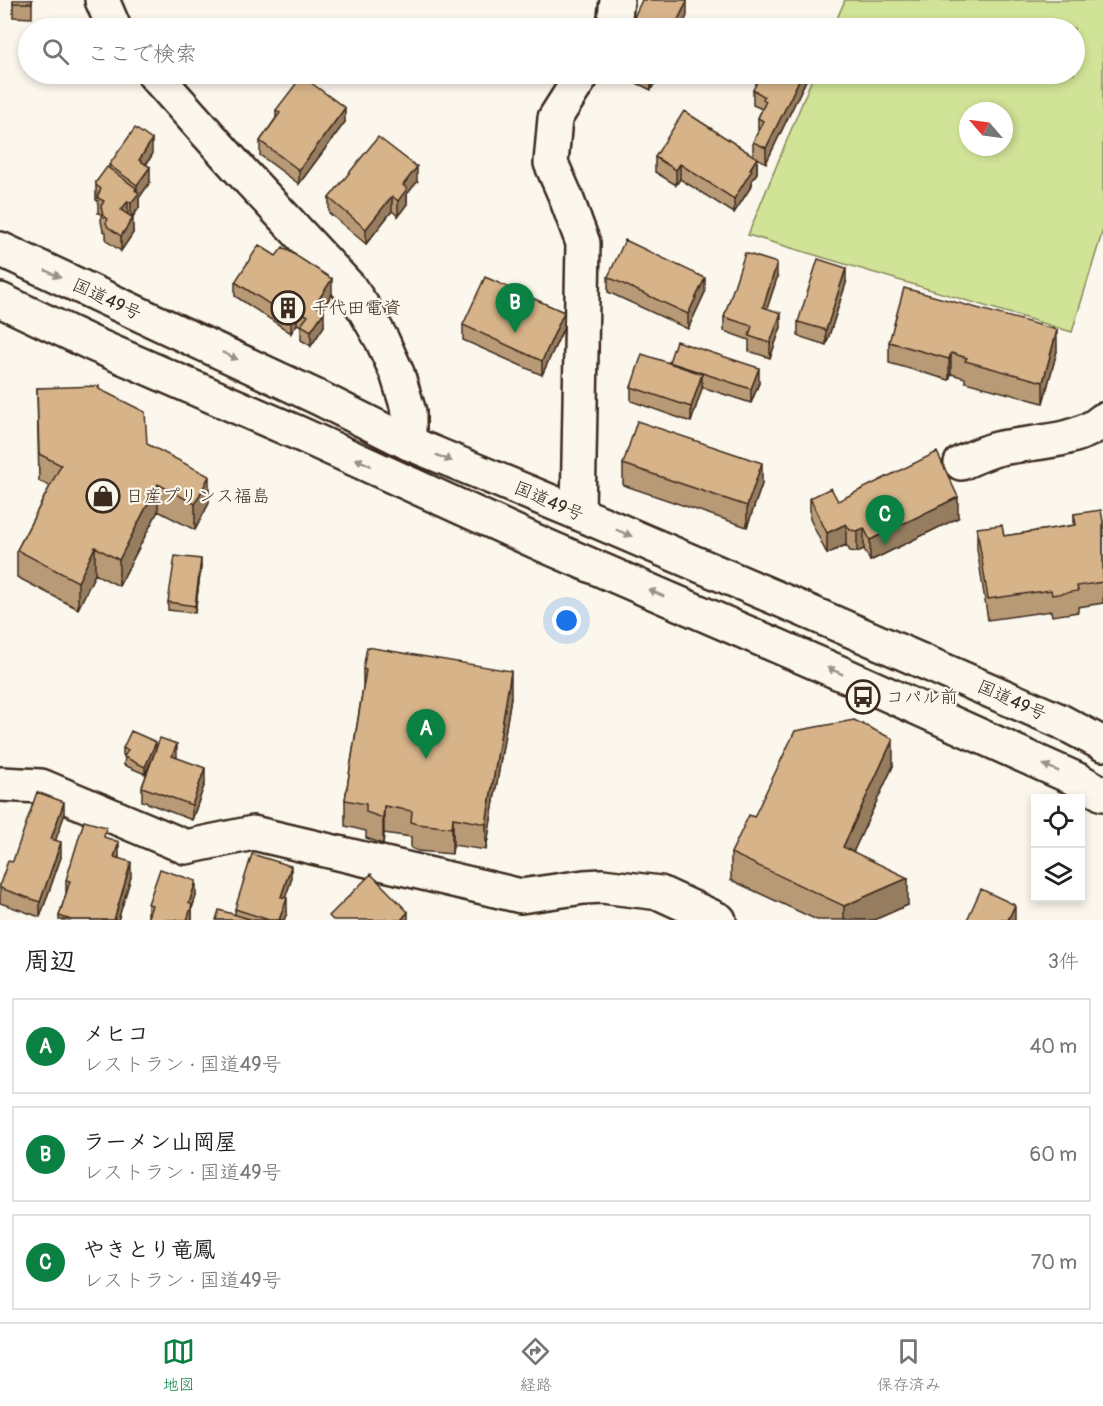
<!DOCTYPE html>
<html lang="ja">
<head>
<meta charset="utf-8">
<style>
  body { margin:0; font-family:Pangolin,"Klee One",sans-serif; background:#f6f6f6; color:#222 }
  .controls { position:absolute; right:18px; bottom:18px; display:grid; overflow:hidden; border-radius:0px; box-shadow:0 3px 9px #0003 }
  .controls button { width:54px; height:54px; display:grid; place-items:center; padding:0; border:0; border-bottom:2px solid #e0e0e0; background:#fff; color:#222; font:30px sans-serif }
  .compass { position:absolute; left:959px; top:102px; width:54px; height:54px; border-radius:50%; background:#fff; box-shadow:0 3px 9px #0003; rotate:298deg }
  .you { position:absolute; left:567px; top:621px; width:21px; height:21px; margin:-15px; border:4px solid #fff; border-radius:50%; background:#1a73e8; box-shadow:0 0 0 9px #1a73e833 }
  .badge { display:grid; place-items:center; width:39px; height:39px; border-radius:50%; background:#0b8043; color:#fff; font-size:20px; font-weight:700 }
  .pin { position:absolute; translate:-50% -50px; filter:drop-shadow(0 2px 3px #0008) }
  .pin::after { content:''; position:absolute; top:32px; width:21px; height:18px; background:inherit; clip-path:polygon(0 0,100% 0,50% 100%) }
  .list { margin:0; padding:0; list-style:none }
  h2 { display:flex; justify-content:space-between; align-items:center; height:78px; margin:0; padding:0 24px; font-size:26px }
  h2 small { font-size:20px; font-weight:400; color:#767676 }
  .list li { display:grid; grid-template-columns:39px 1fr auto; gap:18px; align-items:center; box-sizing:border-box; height:96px; margin:0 12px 12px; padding:0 12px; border:2px solid #e0e0e0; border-radius:0px }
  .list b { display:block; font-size:22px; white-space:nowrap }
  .list p { margin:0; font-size:20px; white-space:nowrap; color:#767676 }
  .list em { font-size:20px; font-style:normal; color:#767676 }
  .icon { flex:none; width:33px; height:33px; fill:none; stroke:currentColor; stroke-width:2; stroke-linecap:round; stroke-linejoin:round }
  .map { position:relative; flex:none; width:1103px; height:920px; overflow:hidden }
  .search { position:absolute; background:#fff; box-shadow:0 3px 9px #0003; left:18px; right:18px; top:18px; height:66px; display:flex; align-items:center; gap:15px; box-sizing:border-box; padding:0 21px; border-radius:33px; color:#767676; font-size:22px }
  .sheet { height:402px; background:#fff }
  nav { display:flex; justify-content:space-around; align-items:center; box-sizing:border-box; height:84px; border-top:2px solid #e0e0e0; background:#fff; font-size:16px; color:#767676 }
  nav a { display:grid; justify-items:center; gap:3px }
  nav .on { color:#0b8043 }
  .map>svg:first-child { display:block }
</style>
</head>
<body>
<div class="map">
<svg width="1103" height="920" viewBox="0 0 1103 920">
  <rect width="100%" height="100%" fill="#fbf7ec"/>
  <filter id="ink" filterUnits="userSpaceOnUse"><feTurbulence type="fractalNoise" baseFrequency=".0167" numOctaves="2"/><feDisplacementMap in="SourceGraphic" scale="12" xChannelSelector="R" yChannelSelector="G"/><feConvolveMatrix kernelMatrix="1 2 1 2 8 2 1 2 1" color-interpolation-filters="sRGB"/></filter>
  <g filter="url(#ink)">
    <!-- green -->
    <path fill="#d1e397" stroke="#86865a" stroke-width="1.5" fill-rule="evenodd" d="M845,0H1103V230L1072,332L748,235L814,74H1074V28H833ZM968,111H1004V147H968Z"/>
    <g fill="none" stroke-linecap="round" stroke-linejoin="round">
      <!-- minor casing -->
      <g stroke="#3b2a1e" stroke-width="38">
        <path id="minor" d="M102,0L114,28
          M612,28L614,25L617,0
          M154,74L239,169L349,287L365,310L382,340L397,373L409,412V443
          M961,463C974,457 987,451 1001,448C1032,442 1079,442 1103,420
          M578,513L583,243L565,195L551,163L555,118L583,74
          M0,784L41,786L186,847L253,833L521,896L584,887L602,886L660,893L719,920"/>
      </g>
      <!-- highway casing -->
      <g stroke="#3b2a1e" stroke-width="38">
        <path id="highway" d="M0,249L319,398L409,443L578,513L802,609L1060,721L1103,744
          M0,300L93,344L300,434L546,546L840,673L1078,780L1103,794"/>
      </g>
      <!-- minor -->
      <use href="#minor" stroke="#fbf7ec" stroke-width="33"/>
      <!-- highway -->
      <use href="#highway" stroke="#fbf7ec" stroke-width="33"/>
    </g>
    <!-- wall -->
    <path fill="#b99a76" stroke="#3b2a1e" stroke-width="1.5" d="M32,0V18L13,17V3Z
      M618,74H659L651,90Z
      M807,74V78L766,163L757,158V173L752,180V185L734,213L680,179L676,185L655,172V157L753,156V142L758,133V118L762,109L753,105V90Z
      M276,110L345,122L299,184L260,155V141L276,118Z
      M152,155L146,165L150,182L139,198V208L132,218L133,233L121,251L108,242L106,238V232L103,231L101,221V214L98,213V201L96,200V182L109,169V165Z
      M417,182L407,194V204L398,216L392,211L366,244L329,213V198Z
      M608,277L705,292L688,329L608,292Z
      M777,278L767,308L781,327L770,358L749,351V340L724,331V317Z
      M235,282L332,294L322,310L324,326L311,346L301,340V326L297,324L291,333L235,296Z
      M846,283L826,345L798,336V322Z
      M463,325L564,327L542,375L463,340Z
      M889,342L1057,351L1043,403L965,382V378L951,374L949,380L889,363Z
      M669,362L759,383L751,403L702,387L691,422L631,401V387L669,363Z
      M37,388L99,389L147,444L209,503L195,530L158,511L119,586L95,574L78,609L17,577V550L50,486L39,481Z
      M623,464L762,484L747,527L623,485Z
      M810,498L838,501L958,518L870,561L864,549L857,552L850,551L846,545L827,554L810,519Z
      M1074,514L1103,521V603L1078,607V612L1052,616L1051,611L988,620L977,549V528L1004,536L1074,525Z
      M201,567L195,613L168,610V602Z
      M363,669L511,697L486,850L453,845L452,854L418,851L411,848V837L384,833L383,844L366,838V831L345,826V800L363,687Z
      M123,748H156L177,758L205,783L192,820L142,801V787L152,759L145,774L124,765L125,756L123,755Z
      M893,766L853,852L908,905L874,920H817L731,880V853L754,817Z
      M64,816L55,840L61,857L40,917L0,903V884L12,862Z
      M106,838L119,857L118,858L131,877L118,920H59V916L66,894V880Z
      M291,881L285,898L287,913L284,920H216L235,915V909Z
      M196,896L192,908V920H147L148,917V904Z"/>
    <!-- shaded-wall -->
    <path fill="#967d60" stroke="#3b2a1e" stroke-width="1.5" d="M687,1V16L681,28H674Z
      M652,74H659L651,90V75Z
      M802,74H807V78L766,163V148Z
      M345,108V122L299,184V170Z
      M152,140V155L139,174V160Z
      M757,158V173L752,180V185L734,213V199L750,169Z
      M680,164V179L676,185V170Z
      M150,167V182L139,198V208L131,218V203L135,190L136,188V196L137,195V185Z
      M417,167V182L407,194V204L398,216V201L403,185Z
      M392,196V211L366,244V229Z
      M128,201V215L121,210Z
      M133,218V233L121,251V236Z
      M777,263V278L763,321V307Z
      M846,268V283L826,345V330Z
      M705,278V292L688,329V314Z
      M332,279V294L315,320V305Z
      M297,309V324L291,333V318Z
      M324,312V326L311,346V331Z
      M564,312V327L542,375V361Z
      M781,313V327L770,358V343Z
      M1057,330V351L1043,403V382Z
      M951,353V374L949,380V359Z
      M759,368V383L751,403V389Z
      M702,374V389L691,422V407Z
      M762,463V484L747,527V506Z
      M209,476V503L195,530V504Z
      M158,484V511L119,586V560Z
      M958,497V518L870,561V540Z
      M846,524V545L827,554V533Z
      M864,528V549L857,552V531Z
      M95,547V574L78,609V582Z
      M201,559V567L195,613V606Z
      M511,671V697L486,850V824Z
      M893,739V766L843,874V847Z
      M156,742V750L145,774V767Z
      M177,744V759L172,756Z
      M205,768V783L192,820V805Z
      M64,802V816L51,854V839Z
      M384,806V833L383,844V818Z
      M453,818V845L452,854V828Z
      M61,842V857L40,917V902Z
      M119,842V857L114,872V857Z
      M131,862V877L118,920H114Z
      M291,866V881L281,911V897Z
      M908,878V905L874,920H844V906Z
      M196,881V896L192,908V920H187L189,903Z
      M287,898V913L284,920H279Z
      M1015,905V920H1008Z
      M408,912V920H401Z"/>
    <!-- building -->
    <path fill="#d7b389" stroke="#3b2a1e" stroke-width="1.5" d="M13,0H32V3H13Z
      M642,0H685L687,1L674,28H629Z
      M761,74H802L766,148L753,142L763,121L758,118L766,101L763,99L764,96L753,90Z
      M302,76L345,108L299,170L260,141L280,113L276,110Z
      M684,111L757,158L750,169L752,170L734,199L680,164L676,170L655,157Z
      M135,128L152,140L139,160L150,167L137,185L109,165Z
      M378,137L417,167L403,185L407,189L398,201L392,196L366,229L329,198Z
      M107,167L136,188L135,190L139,193L131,203L128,201L121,210L133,218L121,236L108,227L106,223L108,219L103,216L101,206L104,201L98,198V195L101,189L96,185V182Z
      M625,240L705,278L688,314L608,277Z
      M259,245L276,256L283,247L332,279L315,305L324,312L311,331L301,325L308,316L297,309L291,318L235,282Z
      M745,253L777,263L763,307L781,313L770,343L749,336L752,326L724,317Z
      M818,259L846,268L826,330L798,322Z
      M485,277L564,312L542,361L463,325Z
      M904,288L1057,330L1043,382L965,361L967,358L951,353L949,359L889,342Z
      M676,341L759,368L751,389L669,362Z
      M642,354L702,374L691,407L631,387Z
      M99,386V389L145,412L147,444L209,476L195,504L158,484L119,560L95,547L78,582L17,550L61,465L39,454L37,388Z
      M637,421L762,463L747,506L623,464Z
      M937,452L958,497L870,540L864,528L857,531L850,530L846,524L827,533L810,498L831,488L838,501Z
      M1101,510L1103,521V582L1077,586L1078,591L1052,595L1051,590L988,599L977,528L1002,525L1004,536L1076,525L1074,514Z
      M175,556L201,559L195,606L168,602Z
      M367,647L511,671L486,824L453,818L452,828L418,824L411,822L412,811L384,806L383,818L366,812V804L345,800L366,670L363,669Z
      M854,720L893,739L843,847L908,878L844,906L731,853L749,815L754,817L795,731Z
      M131,731L156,742L145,767L124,757L128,750L123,748Z
      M160,738L177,744L172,756L205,768L192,805L142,787Z
      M37,792L64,802L51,839L61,842L40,902L0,888V884L8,861L12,862L13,861Z
      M84,821L106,827L104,837L119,842L114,857L131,862L114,920H71L59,916L70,881L66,880Z
      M252,854L291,866L281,897L287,898L279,920H269L235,909Z
      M160,869L196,881L189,903L192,905L187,920H147L152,905L148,904Z
      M371,874L408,912L401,920H333L329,916Z
      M981,889L1015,905L1008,920H967Z
      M219,910L253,920H216Z"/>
    <!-- one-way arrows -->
    <defs><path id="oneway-solid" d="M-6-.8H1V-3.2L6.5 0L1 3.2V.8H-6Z" transform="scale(1.5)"/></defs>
    <g fill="#9b9085">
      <use href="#oneway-solid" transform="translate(53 274) rotate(25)"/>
      <use href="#oneway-solid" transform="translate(230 356) rotate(25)"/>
      <use href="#oneway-solid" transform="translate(444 458) rotate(22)"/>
      <use href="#oneway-solid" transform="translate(363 462) rotate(-155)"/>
      <use href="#oneway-solid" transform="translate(624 533) rotate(23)"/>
      <use href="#oneway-solid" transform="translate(656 593) rotate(-157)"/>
      <use href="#oneway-solid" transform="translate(835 671) rotate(-156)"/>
      <use href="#oneway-solid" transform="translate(1051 768) rotate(-156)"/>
    </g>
  </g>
  <!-- icons -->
  <defs>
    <g id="building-ring" transform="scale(1.725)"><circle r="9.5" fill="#fbf7ec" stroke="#3b2a1e" stroke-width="1.5"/><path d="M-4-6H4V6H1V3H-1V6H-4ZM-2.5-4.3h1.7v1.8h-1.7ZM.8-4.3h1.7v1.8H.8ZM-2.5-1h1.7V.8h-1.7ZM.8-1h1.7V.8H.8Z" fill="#3b2a1e"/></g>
    <g id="shop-ring" transform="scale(1.725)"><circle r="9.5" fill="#fbf7ec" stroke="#3b2a1e" stroke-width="1.5"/><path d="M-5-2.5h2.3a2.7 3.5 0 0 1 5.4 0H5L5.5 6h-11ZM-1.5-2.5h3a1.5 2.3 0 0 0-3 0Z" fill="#3b2a1e"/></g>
    <g id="bus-ring" transform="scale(1.725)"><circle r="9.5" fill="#fbf7ec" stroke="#3b2a1e" stroke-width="1.5"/><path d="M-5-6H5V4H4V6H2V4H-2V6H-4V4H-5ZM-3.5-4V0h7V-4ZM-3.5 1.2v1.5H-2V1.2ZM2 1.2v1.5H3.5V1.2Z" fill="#3b2a1e"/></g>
  </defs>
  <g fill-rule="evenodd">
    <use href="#building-ring" x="288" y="308"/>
    <use href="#shop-ring" x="103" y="496"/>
    <use href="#bus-ring" x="863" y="697"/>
  </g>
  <g text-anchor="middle" stroke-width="4.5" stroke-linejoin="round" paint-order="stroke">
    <!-- street labels -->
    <g font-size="18" fill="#3b2a1e" stroke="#fbf7ec">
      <text transform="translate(107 299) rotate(25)" y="6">国道49号</text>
      <text transform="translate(549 501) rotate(23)" y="6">国道49号</text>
      <text transform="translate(1012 700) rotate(24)" y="6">国道49号</text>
    </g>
    <!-- poi labels -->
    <g font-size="18" fill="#3b2a1e" stroke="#fbf7ec" text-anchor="start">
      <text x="311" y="314">千代田電資</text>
      <text x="126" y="502">日産プリンス福島</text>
      <text x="886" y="703">コパル前</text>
    </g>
  </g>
</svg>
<div class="controls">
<button><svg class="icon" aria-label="locate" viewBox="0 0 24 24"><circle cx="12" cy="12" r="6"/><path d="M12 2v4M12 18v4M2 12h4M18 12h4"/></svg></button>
<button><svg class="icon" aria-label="layers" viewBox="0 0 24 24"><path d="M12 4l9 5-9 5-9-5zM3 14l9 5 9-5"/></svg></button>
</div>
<svg class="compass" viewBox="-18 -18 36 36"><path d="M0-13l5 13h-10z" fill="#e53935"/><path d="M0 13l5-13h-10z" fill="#767676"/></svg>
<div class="you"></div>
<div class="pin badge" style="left:426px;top:759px">A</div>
<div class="pin badge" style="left:515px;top:333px">B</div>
<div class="pin badge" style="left:885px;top:545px">C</div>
<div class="search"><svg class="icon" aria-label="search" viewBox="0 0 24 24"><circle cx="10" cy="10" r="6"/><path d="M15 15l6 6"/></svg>ここで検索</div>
</div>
<section class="sheet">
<h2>周辺<small>3件</small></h2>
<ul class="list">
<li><span class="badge">A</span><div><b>メヒコ</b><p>レストラン · 国道49号</p></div><em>40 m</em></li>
<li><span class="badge">B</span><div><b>ラーメン山岡屋</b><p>レストラン · 国道49号</p></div><em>60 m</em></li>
<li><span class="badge">C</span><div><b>やきとり竜鳳</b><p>レストラン · 国道49号</p></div><em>70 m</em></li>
</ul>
</section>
<nav>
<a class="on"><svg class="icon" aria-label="map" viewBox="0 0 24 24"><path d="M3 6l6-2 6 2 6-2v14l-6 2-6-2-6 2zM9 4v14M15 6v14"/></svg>地図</a>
<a><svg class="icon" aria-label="directions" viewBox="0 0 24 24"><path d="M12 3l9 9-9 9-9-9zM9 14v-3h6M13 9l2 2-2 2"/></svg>経路</a>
<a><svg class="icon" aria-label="saved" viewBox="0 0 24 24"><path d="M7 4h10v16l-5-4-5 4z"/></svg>保存済み</a>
</nav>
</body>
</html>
